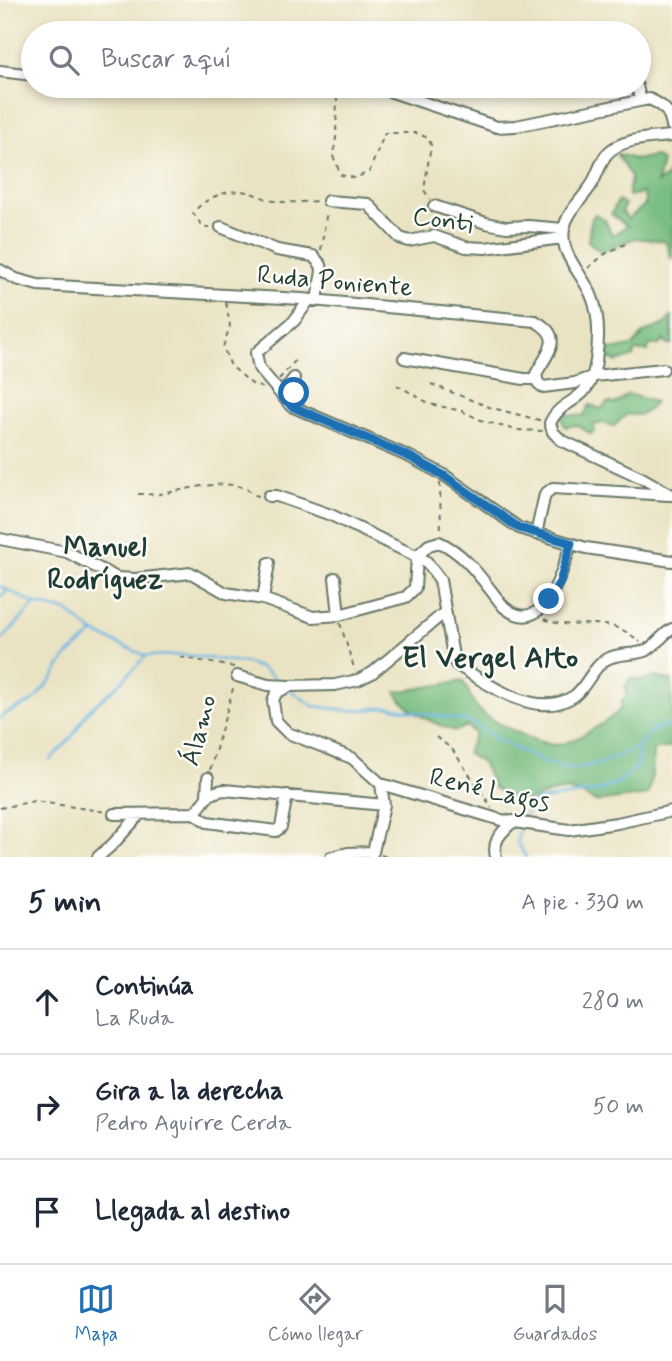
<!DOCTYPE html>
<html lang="es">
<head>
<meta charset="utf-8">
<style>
  body { margin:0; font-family:Mynerve,sans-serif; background:#f6f6f7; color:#1f2937 }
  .stop { position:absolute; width:21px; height:21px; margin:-16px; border:5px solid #1f6fb2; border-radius:50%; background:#fff }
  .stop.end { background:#1f6fb2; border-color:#fff; box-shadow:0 2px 7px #0008 }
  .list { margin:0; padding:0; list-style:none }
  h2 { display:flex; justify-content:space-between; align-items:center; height:91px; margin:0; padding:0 28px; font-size:30px }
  h2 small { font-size:23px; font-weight:400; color:#747a83 }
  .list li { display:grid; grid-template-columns:46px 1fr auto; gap:21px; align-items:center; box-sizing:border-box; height:105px; padding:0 28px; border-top:2px solid #e0e1e3 }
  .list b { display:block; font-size:26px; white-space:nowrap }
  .list p { margin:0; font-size:23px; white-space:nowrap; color:#747a83 }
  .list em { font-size:23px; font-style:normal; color:#747a83 }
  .icon { flex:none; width:38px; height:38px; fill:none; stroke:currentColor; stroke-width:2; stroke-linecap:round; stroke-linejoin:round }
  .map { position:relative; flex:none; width:672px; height:857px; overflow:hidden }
  .search { position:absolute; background:#fff; box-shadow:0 4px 10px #0003; left:21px; right:21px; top:21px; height:77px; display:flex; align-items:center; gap:18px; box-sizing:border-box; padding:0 24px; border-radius:38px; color:#747a83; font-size:26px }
  .sheet { height:406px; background:#fff }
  nav { display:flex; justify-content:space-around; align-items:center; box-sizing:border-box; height:98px; border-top:2px solid #e0e1e3; background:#fff; font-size:19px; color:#747a83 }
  nav a { display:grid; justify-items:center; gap:4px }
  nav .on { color:#1f6fb2 }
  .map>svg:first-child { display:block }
</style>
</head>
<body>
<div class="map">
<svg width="672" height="857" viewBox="0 0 672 857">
  <rect width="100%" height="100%" fill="#fdfcf7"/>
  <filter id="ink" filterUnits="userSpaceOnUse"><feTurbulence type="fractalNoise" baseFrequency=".0143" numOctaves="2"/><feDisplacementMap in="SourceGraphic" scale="14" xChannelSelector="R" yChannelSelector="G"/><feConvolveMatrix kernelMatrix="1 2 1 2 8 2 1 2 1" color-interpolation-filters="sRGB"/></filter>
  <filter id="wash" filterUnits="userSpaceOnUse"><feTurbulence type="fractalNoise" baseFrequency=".00686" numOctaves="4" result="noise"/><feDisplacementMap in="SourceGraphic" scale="28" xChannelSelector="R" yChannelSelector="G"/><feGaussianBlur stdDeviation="1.57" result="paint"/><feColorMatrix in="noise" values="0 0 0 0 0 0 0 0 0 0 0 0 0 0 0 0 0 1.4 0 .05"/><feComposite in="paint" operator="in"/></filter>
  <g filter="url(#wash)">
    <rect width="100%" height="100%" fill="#eae3c3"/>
    <!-- forest -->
    <path fill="#7abe82" stroke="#4c7e5b" stroke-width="2" d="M616,153L636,160L654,156L662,161L657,183L666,177L672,165V260L665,241L635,238L601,252L588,241L591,220L595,214L605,220L612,235L627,226L611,214L618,201L625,204L622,211L628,219L646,204L643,193L628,196L631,177Z
      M672,316V344H666L664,340L659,345H649L648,351H635L634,356L617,362L607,357L609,349C618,351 624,346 633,346L644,333L665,324Z
      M628,394L655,402C647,413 641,417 627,414L614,426L603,423L593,425L595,430L591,434L577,425L565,427L560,414L583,416L590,405L601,409L608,402L615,404Z
      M657,677L672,681V747L653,750L652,776L648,795L595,802L581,794L568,790L550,793L522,803L494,788L483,764L467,753L475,734L467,726L456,731C434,724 408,713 396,692L463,681C468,690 472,702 479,710C489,721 542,746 557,745C573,743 613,719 622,707L621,702L627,695L625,688L630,678L641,680Z"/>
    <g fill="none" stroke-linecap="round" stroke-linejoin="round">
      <!-- stream -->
      <path stroke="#6bb6e4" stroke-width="2.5" d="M0,586L35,604L67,611L94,633L146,656L185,655L247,663L263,669L278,681
        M0,597L8,590
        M0,642L35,604
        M289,689L313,706L351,711L389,707L471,722L500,741L544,762L572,769L603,763L640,745
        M0,718L5,714L33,701L51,680L66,657L94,633
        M50,760L72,737L88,711L117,686L146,656
        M522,819L535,801L599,791L621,781L637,766L640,745L649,732L672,723
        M520,825L517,842L526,857"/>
    </g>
  </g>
  <g filter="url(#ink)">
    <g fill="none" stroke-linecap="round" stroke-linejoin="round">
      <!-- minor casing -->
      <g stroke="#676" stroke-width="14">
        <path id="minor" d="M0,71L33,75
          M270,86H359L383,89L497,127L516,126L649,99C663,105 670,111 672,126
          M637,86L640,99
          M672,136C653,138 619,138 606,155C600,164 597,175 592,184C583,199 567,211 564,229C559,255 584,275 592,297C600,317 599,340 596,361C589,407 563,395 550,423L553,432L561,440L642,478L672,495
          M328,201L368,204L400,238L409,241L434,236L466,247L485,248L563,238
          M434,206L486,223L506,227L528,226L564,229
          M221,227L277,250L313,256L321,265L322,271L317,300
          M0,270L16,279L38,285L302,299L535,321C565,337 548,352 536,374L538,383L543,387L575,383L594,376L663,369
          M309,300L294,321L256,353L259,368L291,406L410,457L444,475L519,528L586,548L672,561
          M404,358L524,379H536
          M291,406L294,393L288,386L294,378
          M269,496H277L331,515L426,561L440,580L453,656L456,664C487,684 537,721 574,696C586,688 592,668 605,660C618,652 635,656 647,650C657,644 662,635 672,629
          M536,534L545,494L553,488L669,495
          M0,539L67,552L117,578L135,579L191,573L226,593L263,599L313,617L339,615L406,597L415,588L417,556
          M417,556L429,545L439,542C467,554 485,584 504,607C544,640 563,570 571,543
          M335,578L339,615
          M263,599L269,563
          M237,676L268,685L289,686
          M381,784L501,820L569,830L617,823L672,811
          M207,795L208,778
          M194,813L207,822L276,831L281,827L287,795
          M114,814L194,813C207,801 204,793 224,790L384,805
          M98,857L113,844L140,814
          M331,857L348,853L373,852L384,805L381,784L352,758L288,733L276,721L273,701L276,693L289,686L335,685L358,680L372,673L445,612
          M496,857C492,839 502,833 513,821"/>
      </g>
      <!-- path -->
      <path stroke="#676" stroke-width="2" stroke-dasharray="5 5" stroke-linecap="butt" d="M337,96L336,138L333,156L341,175L355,178L369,172L385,133H416L428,138L431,145L424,190L430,199
        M210,227H203L193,213C204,198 229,188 247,192C256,194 265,199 274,201C289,203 304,202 319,201
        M321,250L327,210
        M588,268L605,254L625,244
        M226,303L230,326L223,347L231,366L252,384L263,388
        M279,379L295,361
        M431,384L489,407L543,421
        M397,385L430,404L462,411L483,421L516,430L544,431
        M440,483L441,532
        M138,494C145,494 153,495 160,494C187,490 234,474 255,495L259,496
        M544,619C578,634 604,610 640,642
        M340,623L355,671
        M180,657L234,667
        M436,737L452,749L492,808
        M210,770L234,685
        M0,808L34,801L106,812
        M381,855L387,857"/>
      <!-- minor -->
      <use href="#minor" stroke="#fff" stroke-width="10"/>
    </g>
  </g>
  <g fill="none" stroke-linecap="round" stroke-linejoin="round" filter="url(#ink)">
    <!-- route -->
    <path stroke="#1f6fb2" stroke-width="9" d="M294,393L291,406L410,457L443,475L519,528L571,543L560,582L549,599"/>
  </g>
  <g text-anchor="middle" stroke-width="5" stroke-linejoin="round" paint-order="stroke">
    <!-- street labels -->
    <g font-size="26" fill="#1f3d34" stroke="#fdfcf7">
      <text transform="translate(443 219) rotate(8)" y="9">Conti</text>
      <text transform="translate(335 280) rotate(5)" y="9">Ruda Poniente</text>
      <text transform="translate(198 730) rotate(-75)" y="9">Álamo</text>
      <text transform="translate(490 789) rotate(13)" y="9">René Lagos</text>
    </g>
    <!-- neighbourhood labels -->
    <g font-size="28" font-weight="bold" fill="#1f3d34" stroke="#fdfcf7">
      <text x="105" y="556">Manuel<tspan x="105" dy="32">Rodríguez</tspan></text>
    </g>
    <!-- quarter labels -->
    <g font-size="30" font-weight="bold" fill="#1f3d34" stroke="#fdfcf7">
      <text x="490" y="667">El Vergel Alto</text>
    </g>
  </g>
</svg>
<div class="stop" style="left:294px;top:393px"></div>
<div class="stop end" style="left:549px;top:599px"></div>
<div class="search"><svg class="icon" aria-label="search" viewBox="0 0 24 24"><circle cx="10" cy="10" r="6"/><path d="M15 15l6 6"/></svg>Buscar aquí</div>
</div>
<section class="sheet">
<h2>5 min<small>A pie · 330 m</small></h2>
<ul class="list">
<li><svg class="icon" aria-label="ahead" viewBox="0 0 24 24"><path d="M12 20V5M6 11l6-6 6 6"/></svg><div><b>Continúa</b><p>La Ruda</p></div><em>280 m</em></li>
<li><svg class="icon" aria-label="right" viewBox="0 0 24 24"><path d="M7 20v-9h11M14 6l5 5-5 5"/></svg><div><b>Gira a la derecha</b><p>Pedro Aguirre Cerda</p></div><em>50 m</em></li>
<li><svg class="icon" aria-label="arrive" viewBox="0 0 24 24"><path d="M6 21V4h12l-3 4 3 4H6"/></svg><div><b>Llegada al destino</b></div></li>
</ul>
</section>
<nav>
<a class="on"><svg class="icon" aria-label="map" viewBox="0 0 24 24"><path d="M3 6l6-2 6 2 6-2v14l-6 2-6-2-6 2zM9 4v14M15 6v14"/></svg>Mapa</a>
<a><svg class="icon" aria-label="directions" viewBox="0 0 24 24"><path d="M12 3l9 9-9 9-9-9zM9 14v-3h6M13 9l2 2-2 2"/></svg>Cómo llegar</a>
<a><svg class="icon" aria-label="saved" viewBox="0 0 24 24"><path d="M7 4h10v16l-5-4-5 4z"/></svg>Guardados</a>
</nav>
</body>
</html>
